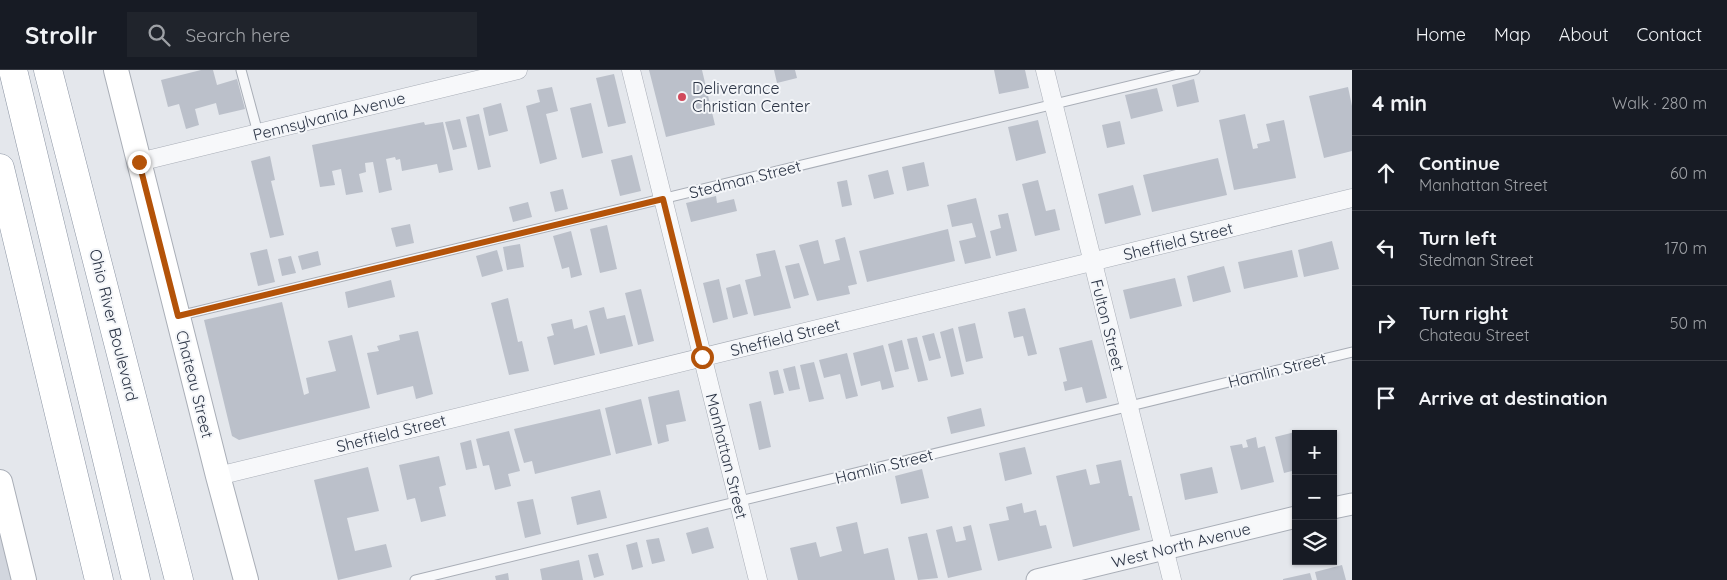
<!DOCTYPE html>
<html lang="en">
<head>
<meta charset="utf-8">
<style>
  body { margin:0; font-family:Quicksand,sans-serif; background:#20242c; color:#f1f3f6 }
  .controls { position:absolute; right:15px; bottom:15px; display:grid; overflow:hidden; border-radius:0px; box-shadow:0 1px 4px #0004 }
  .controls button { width:45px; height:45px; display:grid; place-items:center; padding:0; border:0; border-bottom:1px solid #363941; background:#171b24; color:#f1f3f6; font:25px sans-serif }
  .stop { position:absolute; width:15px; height:15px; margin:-11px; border:4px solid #b45309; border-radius:50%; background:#fff }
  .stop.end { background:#b45309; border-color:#fff; box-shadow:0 1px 5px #0008 }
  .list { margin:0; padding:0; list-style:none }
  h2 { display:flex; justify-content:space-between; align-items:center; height:65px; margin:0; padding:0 20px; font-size:21px }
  h2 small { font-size:16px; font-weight:400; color:#9ea1a6 }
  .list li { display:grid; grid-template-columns:32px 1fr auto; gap:15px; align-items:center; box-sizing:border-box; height:75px; padding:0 20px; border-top:1px solid #363941 }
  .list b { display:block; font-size:19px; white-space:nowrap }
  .list p { margin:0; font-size:16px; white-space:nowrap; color:#9ea1a6 }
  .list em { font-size:16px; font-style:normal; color:#9ea1a6 }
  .icon { flex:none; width:28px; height:28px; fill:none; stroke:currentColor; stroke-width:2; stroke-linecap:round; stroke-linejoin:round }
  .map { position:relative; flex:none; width:1352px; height:510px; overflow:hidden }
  header { display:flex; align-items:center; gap:30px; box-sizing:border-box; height:70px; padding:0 25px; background:#171b24; border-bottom:1px solid #363941 }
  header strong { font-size:24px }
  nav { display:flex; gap:28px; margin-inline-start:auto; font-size:18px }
  .search { width:350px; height:45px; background:#20242c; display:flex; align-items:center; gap:12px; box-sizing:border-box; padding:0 18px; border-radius:0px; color:#9ea1a6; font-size:19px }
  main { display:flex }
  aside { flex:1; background:#171b24 }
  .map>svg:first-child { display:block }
</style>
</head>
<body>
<header>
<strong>Strollr</strong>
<div class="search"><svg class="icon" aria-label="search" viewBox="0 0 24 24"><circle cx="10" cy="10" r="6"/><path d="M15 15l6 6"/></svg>Search here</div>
<nav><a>Home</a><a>Map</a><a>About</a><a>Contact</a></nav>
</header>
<main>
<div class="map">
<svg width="1352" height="510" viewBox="0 0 1352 510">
  <rect width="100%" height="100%" fill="#e4e7ec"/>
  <!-- built -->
  <path fill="#d2d6de" d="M0,412L24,510H0Z"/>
  <!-- building -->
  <path fill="#bbc0ca" d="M201,0H213L217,15L237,9L245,39L219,45L216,33L195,39L199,55L186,59L179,34L168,37L161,10Z
    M649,0H702L715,55L666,67Z
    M774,0H795L797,8L777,13Z
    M994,0H1025L1029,18L999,24Z
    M614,4L626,53L608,57L596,8Z
    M1194,9L1199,32L1177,37L1172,15Z
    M552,17L558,41L546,44L557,89L540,94L526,36L540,32L537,20Z
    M1348,17L1352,36V81L1324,88L1309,26Z
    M1157,18L1163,41L1131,49L1125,25Z
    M501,33L508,61L489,66L483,38Z
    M591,33L603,83L582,88L570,38Z
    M479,44L491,97L478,100L466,47Z
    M1245,44L1253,79L1258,78L1257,74L1270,71L1266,54L1284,50L1296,108L1234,120L1219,50Z
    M460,49L467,77L453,80L445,52Z
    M1038,50L1046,83L1016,91L1008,57Z
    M1120,51L1125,74L1107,78L1102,55Z
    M424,52L425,55L443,52L453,100L439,103L437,94L402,101L400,89L396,90L395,87L386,89L392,120L379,123L373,92L365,93L366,102L359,104L363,122L346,125L341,99L332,101L335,115L320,117L312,75Z
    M632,85L641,121L620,126L611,90Z
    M270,86L275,110L271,111L284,165L270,168L251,91Z
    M1218,88L1227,125L1152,142L1143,105Z
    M924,92L929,116L907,121L902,97Z
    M888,100L894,124L874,129L868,105Z
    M847,110L852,135L842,137L837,112Z
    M1038,110L1046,141L1055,139L1060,160L1035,166L1022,114Z
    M1133,115L1141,145L1105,154L1098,124Z
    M563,119L568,139L555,142L550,122Z
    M716,126L717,133L734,129L737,141L691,152L686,133Z
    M976,128L991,188L965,194L959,171L976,167L972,153L952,157L947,135Z
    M528,132L532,147L513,152L509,137Z
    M1008,143L1017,181L996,186L990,161L1001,158L998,145Z
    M410,154L414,173L396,177L391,158Z
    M607,155L617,199L600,203L590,159Z
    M948,159L955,191L867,212L859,181Z
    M571,161L582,205L571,208L569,197L562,199L553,166Z
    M845,167L857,214L848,216L850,224L817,231L799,175L818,170L824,194L840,190L835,170Z
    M1332,171L1339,199L1304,207L1298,180Z
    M520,174L524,197L507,200L503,177Z
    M267,179L275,212L258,216L250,183Z
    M497,180L503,201L482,207L476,186Z
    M775,180L791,238L754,246L745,210L761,206L756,184Z
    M1292,180L1298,207L1244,219L1238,192Z
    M318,181L321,195L302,200L298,186Z
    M291,186L296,203L282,206L278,189Z
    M799,193L809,225L794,229L785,196Z
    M1224,196L1231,222L1193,232L1187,206Z
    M1175,208L1182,236L1130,249L1123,220Z
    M719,209L728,249L713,253L703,213Z
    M391,210L395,227L348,238L345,222Z
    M740,214L748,244L733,248L726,218Z
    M641,219L654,271L638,275L625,223Z
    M508,228L518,272L522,271L529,301L509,305L491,233Z
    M282,232L304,325L309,323L306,308L336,301L328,271L352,265L370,338L239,370L232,366L204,250Z
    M604,237L607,249L625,245L633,276L600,284L589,241Z
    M1025,238L1037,284L1028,286L1023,266L1014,268L1008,242Z
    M572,249L574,259L587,255L595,285L554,295L547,267L554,265L551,254Z
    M975,253L983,288L966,292L958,257Z
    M953,258L964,304L951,307L940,262Z
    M418,261L433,324L416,329L413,316L377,325L367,283L379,281L377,276L400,270L399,265Z
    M934,263L941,288L929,291L922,266Z
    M917,267L928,310L918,312L907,269Z
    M902,270L909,299L895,302L888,274Z
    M1092,270L1107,328L1086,333L1082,317L1065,321L1063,312L1067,311L1059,278Z
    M883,275L894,317L882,320L880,311L861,316L853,283Z
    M847,283L858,326L846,329L840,304L824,308L819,290Z
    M814,292L824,329L809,332L800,295Z
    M795,296L800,319L789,321L783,299Z
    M778,300L784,323L774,325L769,302Z
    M679,320L686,351L666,355L669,371L658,374L648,327Z
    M641,329L652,375L616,384L605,338Z
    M761,331L771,377L759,380L749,334Z
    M981,338L985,356L951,364L947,347Z
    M600,339L611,385L535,404L532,391L524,393L514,359Z
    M509,361L520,401L508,404L511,416L495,420L489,395L483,396L476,369Z
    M1295,362L1296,400L1284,403L1275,367Z
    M1256,367L1258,378L1265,376L1274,412L1241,420L1230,376L1242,374L1243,378L1248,377L1246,370Z
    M471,370L477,398L466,400L460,373Z
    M1025,377L1032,404L1005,411L999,383Z
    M439,386L446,415L439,417L446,446L421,452L415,428L407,430L399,395Z
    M1121,390L1129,426H1132L1140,460L1073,477L1056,406L1086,399L1090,415L1100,413L1096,395Z
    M368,397L379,441L347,448L355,481L386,474L392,497L338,510L314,410Z
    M1212,397L1218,423L1185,430L1180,404Z
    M922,399L929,428L901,434L895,406Z
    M600,420L607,448L577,455L571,427Z
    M533,429L541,464L525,468L517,432Z
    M1022,433L1024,443L1036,440L1040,456L1046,455L1052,478L998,491L989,454L1009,450L1006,437Z
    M857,452L864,484L888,478L895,510H798L790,478L816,472L820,487L842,481L836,457Z
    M971,455L982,500L948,508L936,460L952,456L956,472L966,470L963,457Z
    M708,457L714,478L692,484L686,463Z
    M927,463L938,508L918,510L908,467Z
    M659,468L665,491L652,494L646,470Z
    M637,472L643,497L632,500L626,475Z
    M598,483L604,505L594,508L588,485Z
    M579,490L583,510H542L540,499Z
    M1342,495L1346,510H1317L1315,502Z
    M508,503L509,510H496L495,506Z
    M1310,503L1312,510H1283V509Z"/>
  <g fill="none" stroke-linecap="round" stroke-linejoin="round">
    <!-- service casing -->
    <g stroke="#a9aeb7" stroke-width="11">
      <path id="service" d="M241,0L258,63
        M178,246L1195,0
        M415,510L1352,282"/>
    </g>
    <!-- minor casing -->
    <g stroke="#a9aeb7" stroke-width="19">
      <path id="minor" d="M631,0L758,510
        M1045,0L1172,510
        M139,92L518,0
        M218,406L1352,128"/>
    </g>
    <!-- tertiary casing -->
    <g stroke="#a9aeb7" stroke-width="23">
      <path id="tertiary" d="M1333,438L1352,434
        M1037,510L1296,447"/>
    </g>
    <!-- secondary casing -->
    <g stroke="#a9aeb7" stroke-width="26">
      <path id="secondary" d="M116,0L218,406L246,510
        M0,412L24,510"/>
    </g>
    <!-- motorway casing -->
    <g stroke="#8b94a3" stroke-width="29">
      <path id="motorway" d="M13,0L136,510
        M48,0L179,510
        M0,98L99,510"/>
    </g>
    <!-- service -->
    <use href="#service" stroke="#f7f8fa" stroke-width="9"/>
    <!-- minor -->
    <use href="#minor" stroke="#f7f8fa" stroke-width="18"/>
    <!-- tertiary -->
    <use href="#tertiary" stroke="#f7f8fa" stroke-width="21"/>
    <!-- secondary -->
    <use href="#secondary" stroke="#fff" stroke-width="24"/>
    <!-- motorway -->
    <use href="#motorway" stroke="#fff" stroke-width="28"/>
  </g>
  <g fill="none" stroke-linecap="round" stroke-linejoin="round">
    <!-- route -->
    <path stroke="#b45309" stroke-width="6" d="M139,92L178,246L663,129L702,287"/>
  </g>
  <!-- markers -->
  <circle fill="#d1495b" stroke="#f4f6f9" stroke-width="2" cx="682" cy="27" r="5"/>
  <g text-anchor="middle" stroke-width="4" stroke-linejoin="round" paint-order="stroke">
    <!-- poi labels -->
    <g font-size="16" fill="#2b3445" stroke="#f4f6f9" text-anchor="start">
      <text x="692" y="24">Deliverance<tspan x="692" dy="18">Christian Center</tspan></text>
    </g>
    <!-- street labels -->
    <g font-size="16" fill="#2b3445" stroke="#f4f6f9">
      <text transform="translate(329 46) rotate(-14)" y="6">Pennsylvania Avenue</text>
      <text transform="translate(745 109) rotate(-14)" y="6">Stedman Street</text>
      <text transform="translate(1178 171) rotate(-14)" y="6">Sheffield Street</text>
      <text transform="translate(114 255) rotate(76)" y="6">Ohio River Boulevard</text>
      <text transform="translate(1108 255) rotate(76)" y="6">Fulton Street</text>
      <text transform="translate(785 267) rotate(-14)" y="6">Sheffield Street</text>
      <text transform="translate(1277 300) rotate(-14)" y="6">Hamlin Street</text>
      <text transform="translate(195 314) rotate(76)" y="6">Chateau Street</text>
      <text transform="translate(391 363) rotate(-14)" y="6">Sheffield Street</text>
      <text transform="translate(727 386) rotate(76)" y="6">Manhattan Street</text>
      <text transform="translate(884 396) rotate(-14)" y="6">Hamlin Street</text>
      <text transform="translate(1181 475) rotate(-14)" y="6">West North Avenue</text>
    </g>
  </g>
</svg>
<div class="controls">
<button>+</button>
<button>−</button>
<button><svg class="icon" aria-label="layers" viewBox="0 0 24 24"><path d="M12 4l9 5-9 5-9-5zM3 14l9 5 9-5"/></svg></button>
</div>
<div class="stop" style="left:702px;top:287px"></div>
<div class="stop end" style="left:139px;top:92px"></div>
</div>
<aside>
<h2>4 min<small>Walk · 280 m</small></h2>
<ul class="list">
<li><svg class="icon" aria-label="ahead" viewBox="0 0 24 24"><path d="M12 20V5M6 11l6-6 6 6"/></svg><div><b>Continue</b><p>Manhattan Street</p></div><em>60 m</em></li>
<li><svg class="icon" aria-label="left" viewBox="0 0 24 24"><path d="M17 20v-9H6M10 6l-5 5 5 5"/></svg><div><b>Turn left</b><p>Stedman Street</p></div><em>170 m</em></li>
<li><svg class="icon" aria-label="right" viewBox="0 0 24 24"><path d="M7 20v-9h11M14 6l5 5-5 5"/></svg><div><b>Turn right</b><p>Chateau Street</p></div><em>50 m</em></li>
<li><svg class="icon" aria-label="arrive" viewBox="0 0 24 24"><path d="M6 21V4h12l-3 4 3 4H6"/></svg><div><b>Arrive at destination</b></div></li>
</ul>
</aside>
</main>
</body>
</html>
